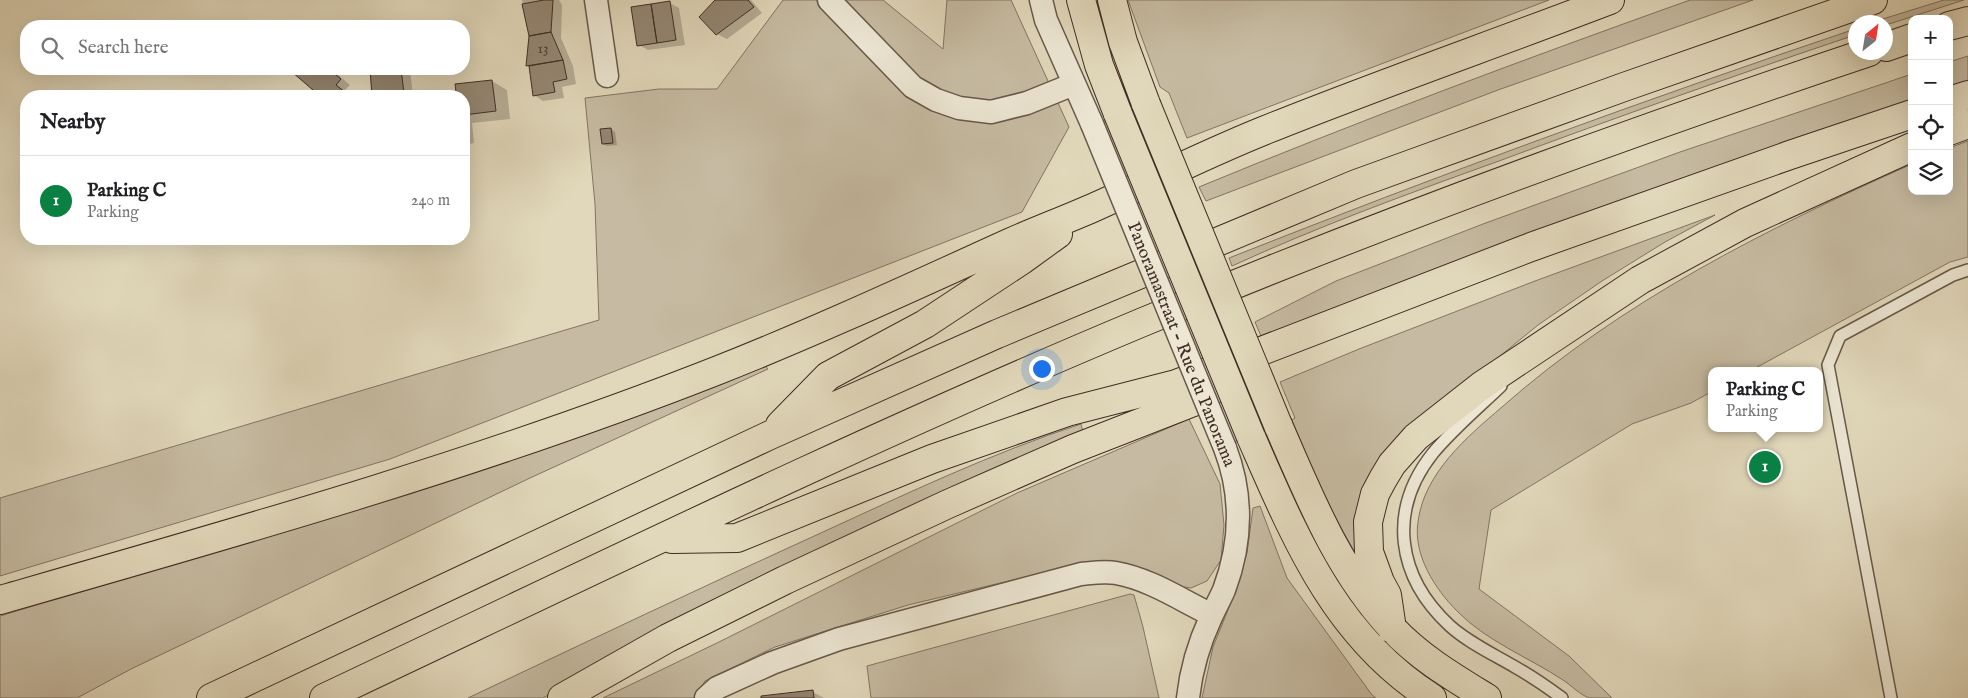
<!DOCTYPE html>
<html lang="en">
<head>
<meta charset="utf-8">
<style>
  body { margin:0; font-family:"IM FELL English",serif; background:#f6f6f6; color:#202124 }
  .controls { position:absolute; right:15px; top:15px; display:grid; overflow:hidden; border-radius:10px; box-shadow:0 5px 20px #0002 }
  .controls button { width:45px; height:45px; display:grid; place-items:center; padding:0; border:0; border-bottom:1px solid #e0e0e0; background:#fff; color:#202124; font:25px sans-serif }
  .compass { position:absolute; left:1848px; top:15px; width:45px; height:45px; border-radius:50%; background:#fff; box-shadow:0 5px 20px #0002; rotate:30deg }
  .you { position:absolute; left:1041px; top:368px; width:18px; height:18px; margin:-12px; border:4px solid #fff; border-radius:50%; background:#1a73e8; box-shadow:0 0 0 8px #1a73e833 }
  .badge { display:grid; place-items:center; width:32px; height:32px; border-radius:50%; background:#0b8043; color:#fff; font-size:16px; font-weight:700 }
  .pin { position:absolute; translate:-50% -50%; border:2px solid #fff; box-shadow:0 1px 5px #0006 }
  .popup { position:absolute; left:1708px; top:367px; width:115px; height:65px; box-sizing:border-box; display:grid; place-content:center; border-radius:10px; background:#fff; filter:drop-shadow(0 1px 4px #0005); font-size:16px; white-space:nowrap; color:#757577 }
  .popup b { font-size:19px; color:#202124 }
  .popup::after { content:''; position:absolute; left:50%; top:100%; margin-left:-10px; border:10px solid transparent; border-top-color:#fff }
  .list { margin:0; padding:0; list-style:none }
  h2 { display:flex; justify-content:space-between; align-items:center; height:65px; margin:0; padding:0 20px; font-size:21px }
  h2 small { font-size:16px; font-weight:400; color:#757577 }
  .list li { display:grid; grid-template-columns:32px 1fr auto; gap:15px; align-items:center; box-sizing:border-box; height:90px; padding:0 20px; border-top:1px solid #e0e0e0 }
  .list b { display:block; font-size:19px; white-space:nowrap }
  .list p { margin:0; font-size:16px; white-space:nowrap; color:#757577 }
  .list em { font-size:16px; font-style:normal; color:#757577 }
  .icon { flex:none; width:28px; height:28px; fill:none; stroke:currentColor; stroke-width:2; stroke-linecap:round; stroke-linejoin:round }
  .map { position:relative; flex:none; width:1968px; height:698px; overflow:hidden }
  .search { position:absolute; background:#fff; box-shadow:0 5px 20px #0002; left:20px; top:20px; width:450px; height:55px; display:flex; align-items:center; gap:12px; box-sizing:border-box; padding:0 18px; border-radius:20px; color:#757577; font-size:19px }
  .panel { position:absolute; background:#fff; box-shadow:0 5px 20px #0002; left:20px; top:90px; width:450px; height:155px; border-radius:20px }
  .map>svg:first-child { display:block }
</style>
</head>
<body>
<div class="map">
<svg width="1968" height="698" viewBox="0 0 1968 698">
  <rect width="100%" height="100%" fill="#e1d8bb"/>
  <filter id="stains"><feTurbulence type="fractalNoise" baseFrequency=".004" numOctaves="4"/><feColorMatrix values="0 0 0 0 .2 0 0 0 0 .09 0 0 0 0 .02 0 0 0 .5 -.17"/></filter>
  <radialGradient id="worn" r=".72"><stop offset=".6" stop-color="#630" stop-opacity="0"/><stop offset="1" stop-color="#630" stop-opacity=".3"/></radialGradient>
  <!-- green -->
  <path fill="#c6bba2" stroke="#837464" d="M783,0H883L943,49L947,0H1011L1069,127L1022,212L390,459L0,576V498L599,320L595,204L585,98L659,89H717Z
    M1128,0H1549L1187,138L1169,93L1160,87Z
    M1690,0H1753L1498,90L1206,201L1199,187C1361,120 1525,59 1690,0Z
    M1944,0H1964L1886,25V22H1873Z
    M1855,29V35C1736,75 1617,117 1499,161C1410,193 1319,226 1232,266L1229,258C1436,176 1644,100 1855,29Z
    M1968,56V83L1949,89V62Z
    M1912,74V101L1689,176L1466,258L1261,336L1255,322L1336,281L1483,224L1680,152Z
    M1968,141V257L1950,262L1750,371H1711V392L1691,403L1632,424L1491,510L1479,589L1569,656L1612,698C1605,698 1596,698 1590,698C1581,696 1571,685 1563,680C1528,657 1486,641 1457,611C1435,589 1413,555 1418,522C1424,473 1467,437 1502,407C1622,301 1766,229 1912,164V191H1949V148Z
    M1715,215L1665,242L1602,281L1538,325L1422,420L1395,449L1364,567C1334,520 1313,471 1292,420L1295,418L1280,382L1359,349L1535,281Z
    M763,363L768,369L530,478L342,568L131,669L77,698H0V616L343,513Z
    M1189,419L1220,484L1224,525L1221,560L1207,581L1191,588L1059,569L908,605L775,647L705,681L695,698H603L719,642L1017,493Z
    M1081,424L1084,436L662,631L543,698H468C586,642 704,586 823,532C908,493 992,453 1081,424Z
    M1260,506L1287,578L1372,695L1376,698H1202L1213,647L1234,595L1247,553L1253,508Z
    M1130,594L1134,595L1143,627L1159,698H871L867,666Z"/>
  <!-- shadow -->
  <path fill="#0003" d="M522,0H559L562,5L561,38L573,66L576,84L562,87L564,98L543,101L534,95L530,67L527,65L530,36Z
    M716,0H751L762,13L727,39L717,34Z
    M670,3L679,8L685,45L648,50L639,45Z
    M296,69H331L350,85L344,91L351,96H322L294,72Z
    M371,69H410L413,96H374Z
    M492,81L507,90L510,119L472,123L474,143L464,145V96H447V94L457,93Z
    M611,129L615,132L617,145L607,146L603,144Z
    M813,692L824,698H763Z"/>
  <!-- building -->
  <path fill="#948673" stroke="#402d25" d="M544,0H553L551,32L529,36L522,4Z
    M715,0H748L754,7L716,35L699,17Z
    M670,1L676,40L657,43L651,4Z
    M651,4L657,43L637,46L631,7Z
    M551,32L563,60L526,66L529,36Z
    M563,60L567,79L553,82L555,92L533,96L529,66Z
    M295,69H329L341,79L336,85L350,96H320L292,72Z
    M370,69H401L404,93L372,96Z
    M492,80L496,111L464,115V96H446V93L456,92L455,84Z
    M611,128L613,143L602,144L600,129Z
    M813,690L814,698H761V696Z"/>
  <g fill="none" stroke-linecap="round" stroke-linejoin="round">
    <!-- service casing -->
    <g stroke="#68584a" stroke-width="14">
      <path id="service" d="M1501,386C1478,408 1453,429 1433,453C1387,511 1397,577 1450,626C1469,643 1493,654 1515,667C1531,676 1547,687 1562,698
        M1891,698L1828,365L1840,336L1953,275L1968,270"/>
    </g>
    <!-- minor casing -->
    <g stroke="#68584a" stroke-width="25">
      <path id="minor" d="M596,0L607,76
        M829,0L913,87L936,100L959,108L991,112L1027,103L1074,84
        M1041,0L1046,20L1092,124
        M706,698L717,688L772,663L839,639L1081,574C1092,573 1104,571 1116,573C1150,579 1181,600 1212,615
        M1188,698C1191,670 1199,643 1211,617C1215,608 1220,599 1224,590C1242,542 1243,495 1225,448"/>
    </g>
    <!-- motorway casing -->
    <g stroke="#402d25" stroke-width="30">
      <path id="motorway" d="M1081,0L1099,65L1118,114
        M1112,0L1123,42L1146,104
        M1949,26L1968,21
        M1886,47L1912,38
        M1949,101L1968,95
        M1949,131L1968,124
        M780,425L828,376L925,324L1022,260L1058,234
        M1278,425C1309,496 1338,570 1392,628C1419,657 1453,677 1487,698
        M1251,437C1295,537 1335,637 1432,698
        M672,539L737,538L932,459L1067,412L1176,384L1531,247L1790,155L1912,114
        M0,600C241,531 482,463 716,371C815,332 912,287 1009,243C1038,230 1068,219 1097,206C1152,181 1206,154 1263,131C1377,85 1495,44 1610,0
        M1392,629L1387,595L1380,582L1369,552L1368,522L1375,494L1383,479L1392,464L1416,437L1481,386L1640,280L1745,223L1912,147
        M211,698L768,436L997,334L1356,184L1624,87L1873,0
        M324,698C595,570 865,438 1143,322C1381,223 1624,134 1869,52
        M562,698L668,638L785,580L948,504L1073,449L1201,399L1224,381"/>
    </g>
    <!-- service -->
    <use href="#service" stroke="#ece6d3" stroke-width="11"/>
    <!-- minor -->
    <use href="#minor" stroke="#ece6d3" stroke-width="22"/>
    <!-- motorway -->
    <use href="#motorway" stroke="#e1d8bb" stroke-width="28"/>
    <!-- minor-bridge casing -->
    <g stroke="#68584a" stroke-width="25" stroke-linecap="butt">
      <path id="minor-bridge" d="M1092,124L1225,448"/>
    </g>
    <!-- motorway-bridge casing -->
    <g stroke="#402d25" stroke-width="30" stroke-linecap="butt">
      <path id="motorway-bridge" d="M1146,104L1278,425
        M1118,114L1251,437"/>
    </g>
    <!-- minor-bridge -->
    <use href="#minor-bridge" stroke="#ece6d3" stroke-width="22"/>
    <!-- motorway-bridge -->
    <use href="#motorway-bridge" stroke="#e1d8bb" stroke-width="28"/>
  </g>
  <g text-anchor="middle" stroke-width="4.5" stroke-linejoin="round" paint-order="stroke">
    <!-- number labels -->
    <g font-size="15" fill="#554338">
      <text x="543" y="53">13</text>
    </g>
    <!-- street labels -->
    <g font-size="18" fill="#402d25" stroke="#ece6d3">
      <text transform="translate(1182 344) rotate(68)" y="6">Panoramastraat - Rue du Panorama</text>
    </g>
  </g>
  <rect width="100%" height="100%" filter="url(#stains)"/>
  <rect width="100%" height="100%" fill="url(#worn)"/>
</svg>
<div class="controls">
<button>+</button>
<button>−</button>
<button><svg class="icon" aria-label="locate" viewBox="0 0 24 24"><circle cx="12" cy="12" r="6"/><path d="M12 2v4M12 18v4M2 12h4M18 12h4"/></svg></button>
<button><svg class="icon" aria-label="layers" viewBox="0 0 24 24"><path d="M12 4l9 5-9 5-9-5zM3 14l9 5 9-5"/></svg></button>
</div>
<svg class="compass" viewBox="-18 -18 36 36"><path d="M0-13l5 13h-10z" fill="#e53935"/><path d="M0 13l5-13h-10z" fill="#757577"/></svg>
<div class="you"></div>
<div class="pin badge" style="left:1765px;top:467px">1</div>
<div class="popup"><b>Parking C</b>Parking</div>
<div class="search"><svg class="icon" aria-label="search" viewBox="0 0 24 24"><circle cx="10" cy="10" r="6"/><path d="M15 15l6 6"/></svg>Search here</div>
<section class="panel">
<h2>Nearby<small></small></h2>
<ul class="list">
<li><span class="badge">1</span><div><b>Parking C</b><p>Parking</p></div><em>240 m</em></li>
</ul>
</section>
</div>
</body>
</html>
